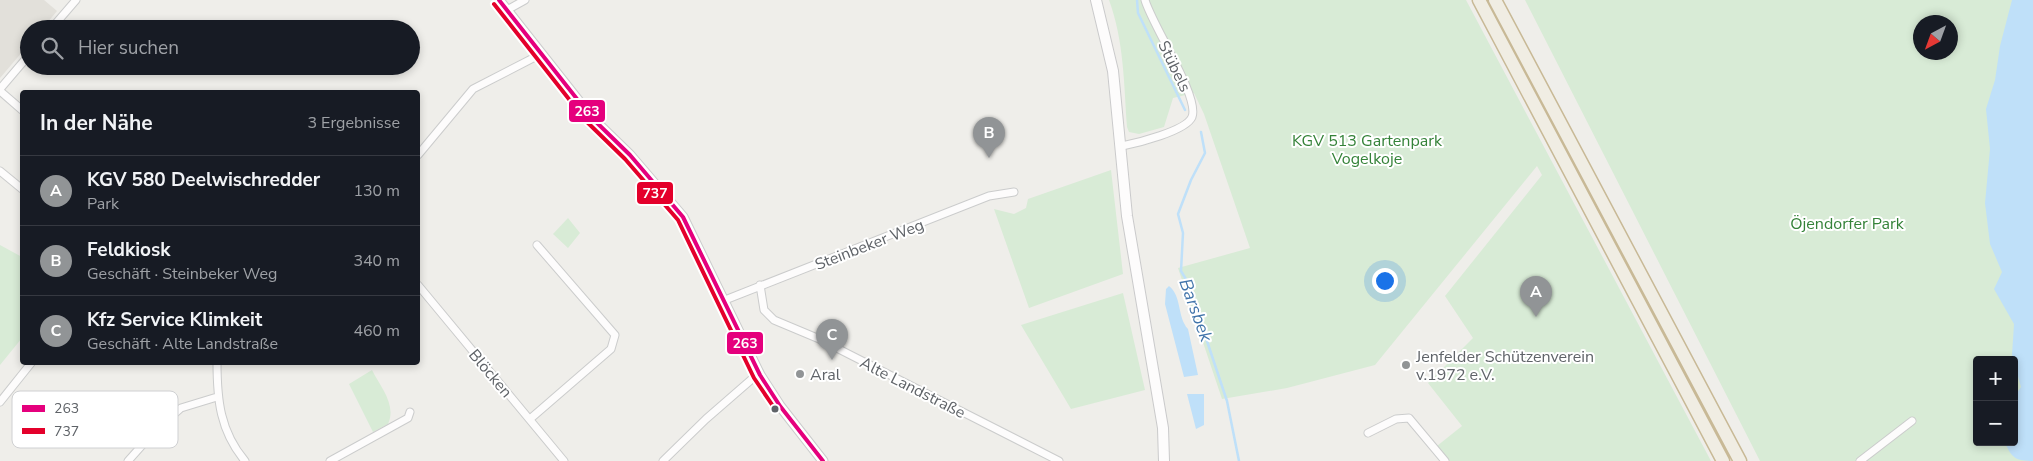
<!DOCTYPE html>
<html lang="de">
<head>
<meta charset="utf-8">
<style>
  body { margin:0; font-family:"Nunito Sans",sans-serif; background:#20242c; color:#f1f3f6 }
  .controls { position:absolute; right:15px; bottom:15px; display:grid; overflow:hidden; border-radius:5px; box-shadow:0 2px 8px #0003 }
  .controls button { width:45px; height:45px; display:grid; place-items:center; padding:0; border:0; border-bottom:1px solid #363941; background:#171b24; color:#f1f3f6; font:25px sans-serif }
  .compass { position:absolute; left:1913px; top:15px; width:45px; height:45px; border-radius:50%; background:#171b24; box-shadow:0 2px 8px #0003; rotate:221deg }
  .you { position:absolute; left:1384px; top:280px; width:18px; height:18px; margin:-12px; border:4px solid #fff; border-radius:50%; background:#1a73e8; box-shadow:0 0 0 8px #1a73e833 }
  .badge { display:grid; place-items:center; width:32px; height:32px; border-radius:50%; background:#919496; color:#fff; font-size:16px; font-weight:700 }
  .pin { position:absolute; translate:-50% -41px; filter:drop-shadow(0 1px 2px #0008) }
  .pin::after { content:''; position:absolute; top:26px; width:18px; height:15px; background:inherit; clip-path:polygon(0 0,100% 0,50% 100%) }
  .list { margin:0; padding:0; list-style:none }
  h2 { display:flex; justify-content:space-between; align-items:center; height:65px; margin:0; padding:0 20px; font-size:21px }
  h2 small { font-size:16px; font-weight:400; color:#9ea1a6 }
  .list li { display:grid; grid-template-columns:32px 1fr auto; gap:15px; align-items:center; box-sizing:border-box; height:70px; padding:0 20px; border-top:1px solid #363941 }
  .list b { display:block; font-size:19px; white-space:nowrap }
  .list p { margin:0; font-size:16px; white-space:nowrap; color:#9ea1a6 }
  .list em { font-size:16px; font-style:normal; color:#9ea1a6 }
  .icon { flex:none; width:28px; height:28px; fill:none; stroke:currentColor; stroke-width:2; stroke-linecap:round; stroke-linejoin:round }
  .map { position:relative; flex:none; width:2033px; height:461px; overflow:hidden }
  .search { position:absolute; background:#171b24; box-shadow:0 2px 8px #0003; left:20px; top:20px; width:400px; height:55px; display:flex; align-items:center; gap:12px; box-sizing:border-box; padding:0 18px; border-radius:28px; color:#9ea1a6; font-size:19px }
  .panel { position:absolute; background:#171b24; box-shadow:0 2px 8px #0003; left:20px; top:90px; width:400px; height:275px; border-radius:5px }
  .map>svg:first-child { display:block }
</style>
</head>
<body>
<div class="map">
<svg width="2033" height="461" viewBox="0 0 2033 461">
  <rect width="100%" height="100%" fill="#efeeea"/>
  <!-- education -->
  <path fill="#e2e0da" d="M0,0H44L57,11L42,29H29V44L0,78Z"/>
  <!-- green -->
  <path fill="#d8ebd6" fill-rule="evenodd" d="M1109,0H1466L1711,461H1449L1437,446L1462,426L1428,383L1473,338L1445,296L1542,175L1537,166L1375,365L1287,388L1222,399L1178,268L1250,248L1204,114L1194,93L1173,98L1164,127L1139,134L1129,132L1127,127C1124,84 1124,41 1109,0Z
    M1525,0H2033V461H1760ZM1920,22H1950V52H1920ZM1977,360H2014V442H1977Z
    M1111,170L1123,274L1029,308L994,209L1014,214L1026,208L1028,199Z
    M568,218L580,233L568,248L553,234Z
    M0,245L22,257V338L0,365Z
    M1123,293L1145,390L1071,409L1021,325Z
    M372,370C380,386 397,405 388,424L373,432L349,384Z"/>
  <!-- water -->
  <path fill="#bfe0f9" d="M2012,0H2033V461C2016,461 2011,458 2005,442H2014V397L2021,387L2012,355L2014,324L1994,289L2002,272L1990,244L1985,203L1990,149L1986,109L1995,80L2000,46Z
    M1169,286C1182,296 1177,317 1188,329L1198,375L1184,377L1165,304L1166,289Z
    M1187,394H1204V425L1196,429Z"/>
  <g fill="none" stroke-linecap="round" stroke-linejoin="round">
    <!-- stream -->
    <path stroke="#bfe0f9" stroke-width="2.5" d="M1137,0L1138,13L1185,110
      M1201,132L1205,153L1191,180L1178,214L1183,233L1181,271L1187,281L1227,401L1239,461"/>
    <!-- minor casing -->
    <g stroke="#cbcccc" stroke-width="9">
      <path id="minor" d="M507,10L525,0
        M51,29L76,0
        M0,89L29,55
        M0,91L22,110
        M1122,146C1137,143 1186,131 1192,117C1200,97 1152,25 1145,0
        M418,155L473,89L541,54
        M0,171L22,189
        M418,285L564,461
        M760,285L764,310L774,320L817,338L1059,461
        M725,300L989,196L1014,192
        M217,362C217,400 220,431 245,461
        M0,402L32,362
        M530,419L611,349L615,335L537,245
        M1368,433L1396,419L1409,418L1445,461
        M128,461L153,433L181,408L217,397
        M330,461L408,418L410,412
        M663,461L706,419L752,379L760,375
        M1860,461L1912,421"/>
    </g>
    <!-- tertiary casing -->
    <g stroke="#cbcccc" stroke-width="11">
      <path id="tertiary" d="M499,0L592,118L630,155L683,217L760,375L780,406L823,461"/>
    </g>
    <!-- secondary casing -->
    <g stroke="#cacacb" stroke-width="12">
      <path id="secondary" d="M1096,0L1113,71L1127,216L1163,428L1164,461"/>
    </g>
    <!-- motorway casing -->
    <g stroke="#c8b996" stroke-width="15">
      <path id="motorway" d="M1479,0L1723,461
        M1495,0L1740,461"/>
    </g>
    <!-- minor -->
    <use href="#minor" stroke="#fdfcfc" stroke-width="7"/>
    <!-- tertiary -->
    <use href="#tertiary" stroke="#fdfcfc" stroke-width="9"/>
    <!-- secondary -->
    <use href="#secondary" stroke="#fdfcfc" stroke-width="10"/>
    <!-- motorway -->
    <use href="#motorway" stroke="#f0ede3" stroke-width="12"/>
    <!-- bus-1 casing -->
    <g stroke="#fff" stroke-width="8">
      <path id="bus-1" d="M499,0L592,118L630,155L683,217L760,375L780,406L823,461"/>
    </g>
    <!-- bus-2 casing -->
    <g stroke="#fff" stroke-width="8">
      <path id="bus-2" d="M494,4L587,122L625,159L678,220L754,378L775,409"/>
    </g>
    <!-- bus-1 -->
    <use href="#bus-1" stroke="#e5007d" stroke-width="4"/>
    <!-- bus-2 -->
    <use href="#bus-2" stroke="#e4002b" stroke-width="4"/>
  </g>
  <!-- markers -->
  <g fill="#919496" stroke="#fff" stroke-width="2">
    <circle cx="1406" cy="365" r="5"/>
    <circle cx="800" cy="374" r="5"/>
  </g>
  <circle fill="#5f6368" stroke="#fff" stroke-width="2" cx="775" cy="409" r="4.5"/>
  <g text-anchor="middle" stroke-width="4" stroke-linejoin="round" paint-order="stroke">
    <!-- street labels -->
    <g font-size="16" fill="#5f6368" stroke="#fff">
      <text transform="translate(1175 66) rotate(64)" y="6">Stübels</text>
      <text transform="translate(869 244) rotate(-21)" y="6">Steinbeker Weg</text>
      <text transform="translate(491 373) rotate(50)" y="6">Blöcken</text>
      <text transform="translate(913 387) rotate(27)" y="6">Alte Landstraße</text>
    </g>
    <!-- park labels -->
    <g font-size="16" fill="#348238" stroke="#fff">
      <text x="1367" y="146">KGV 513 Gartenpark<tspan x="1367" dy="18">Vogelkoje</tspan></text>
      <text x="1847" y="229">Öjendorfer Park</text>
    </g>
    <!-- poi labels -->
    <g font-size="16" fill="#5f6368" stroke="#fff" text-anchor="start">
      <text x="1416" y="362">Jenfelder Schützenverein<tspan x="1416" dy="18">v.1972 e.V.</tspan></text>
      <text x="810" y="380">Aral</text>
    </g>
    <!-- water labels -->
    <g font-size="18" font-style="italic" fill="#4174aa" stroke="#fff">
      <text transform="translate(1196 310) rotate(70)" y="6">Barsbek</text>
    </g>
  </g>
  <!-- legend -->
  <rect x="12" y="391" width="166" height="57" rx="8" fill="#fff" stroke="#cfd0d2" stroke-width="1"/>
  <rect x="22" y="405" width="23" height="7" fill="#e5007d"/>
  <rect x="22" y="428" width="23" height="6" fill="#e4002b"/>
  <g font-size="14" fill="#5f6368">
    <text x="54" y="413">263</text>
    <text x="54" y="436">737</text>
  </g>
  <g stroke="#fff" stroke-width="2">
    <rect x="568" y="99" width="38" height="24" rx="5" fill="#e5007d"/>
    <rect x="636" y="181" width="38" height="24" rx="5" fill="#e4002b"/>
    <rect x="726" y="331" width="38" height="24" rx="5" fill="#e5007d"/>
  </g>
  <g font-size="14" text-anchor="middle" font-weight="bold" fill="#fff">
    <text x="587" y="116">263</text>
    <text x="655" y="198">737</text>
    <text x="745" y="348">263</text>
  </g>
</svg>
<div class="controls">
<button>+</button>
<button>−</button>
</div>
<svg class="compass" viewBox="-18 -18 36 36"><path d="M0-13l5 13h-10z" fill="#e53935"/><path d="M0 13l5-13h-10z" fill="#9ea1a6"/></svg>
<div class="you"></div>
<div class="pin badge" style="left:1536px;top:317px">A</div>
<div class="pin badge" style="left:989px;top:158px">B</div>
<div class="pin badge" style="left:832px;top:360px">C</div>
<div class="search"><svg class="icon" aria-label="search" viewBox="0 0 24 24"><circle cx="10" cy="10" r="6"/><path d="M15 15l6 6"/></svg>Hier suchen</div>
<section class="panel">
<h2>In der Nähe<small>3 Ergebnisse</small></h2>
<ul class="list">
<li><span class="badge">A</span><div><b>KGV 580 Deelwischredder</b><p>Park</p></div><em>130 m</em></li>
<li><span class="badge">B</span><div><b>Feldkiosk</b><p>Geschäft · Steinbeker Weg</p></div><em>340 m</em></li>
<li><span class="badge">C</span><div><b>Kfz Service Klimkeit</b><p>Geschäft · Alte Landstraße</p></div><em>460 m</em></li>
</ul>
</section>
</div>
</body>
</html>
